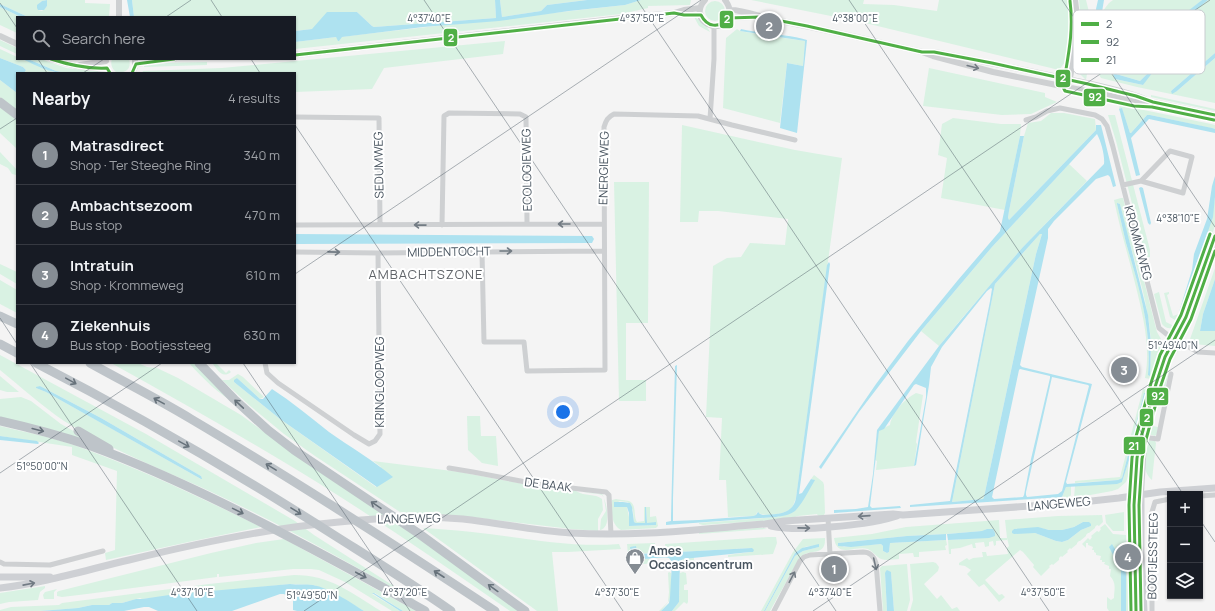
<!DOCTYPE html>
<html lang="en">
<head>
<meta charset="utf-8">
<style>
  body { margin:0; font-family:Manrope,sans-serif; background:#20242c; color:#f1f3f6 }
  .controls { position:absolute; right:12px; bottom:12px; display:grid; overflow:hidden; border-radius:0px; box-shadow:0 1px 3px #0004 }
  .controls button { width:36px; height:36px; display:grid; place-items:center; padding:0; border:0; border-bottom:1px solid #363941; background:#171b24; color:#f1f3f6; font:20px sans-serif }
  .you { position:absolute; left:563px; top:412px; width:14px; height:14px; margin:-10px; border:3px solid #fff; border-radius:50%; background:#1a73e8; box-shadow:0 0 0 6px #1a73e833 }
  .badge { display:grid; place-items:center; width:26px; height:26px; border-radius:50%; background:#868d94; color:#fff; font-size:13px; font-weight:700 }
  .pin { position:absolute; translate:-50% -50%; border:2px solid #fff; box-shadow:0 1px 4px #0006 }
  .list { margin:0; padding:0; list-style:none }
  h2 { display:flex; justify-content:space-between; align-items:center; height:52px; margin:0; padding:0 16px; font-size:17px }
  h2 small { font-size:13px; font-weight:400; color:#9ea1a6 }
  .list li { display:grid; grid-template-columns:26px 1fr auto; gap:12px; align-items:center; box-sizing:border-box; height:60px; padding:0 16px; border-top:1px solid #363941 }
  .list b { display:block; font-size:15px; white-space:nowrap }
  .list p { margin:0; font-size:13px; white-space:nowrap; color:#9ea1a6 }
  .list em { font-size:13px; font-style:normal; color:#9ea1a6 }
  .icon { flex:none; width:22px; height:22px; fill:none; stroke:currentColor; stroke-width:2; stroke-linecap:round; stroke-linejoin:round }
  .map { position:relative; flex:none; width:1215px; height:611px; overflow:hidden }
  .search { position:absolute; background:#171b24; box-shadow:0 1px 3px #0004; left:16px; top:16px; width:280px; height:44px; display:flex; align-items:center; gap:10px; box-sizing:border-box; padding:0 14px; border-radius:0px; color:#9ea1a6; font-size:15px }
  .panel { position:absolute; background:#171b24; box-shadow:0 1px 3px #0004; left:16px; top:72px; width:280px; height:292px; border-radius:0px }
  .map>svg:first-child { display:block }
</style>
</head>
<body>
<div class="map">
<svg width="1215" height="611" viewBox="0 0 1215 611">
  <rect width="100%" height="100%" fill="#f4f4f4"/>
  <!-- green -->
  <path fill="#d9f2e3" fill-rule="evenodd" d="M0,0H46L40,2L38,10L42,11L47,6V0H85V3L110,4L109,17H28L0,4Z
    M132,0H495L496,18L374,27L372,26L357,12L312,29L295,31V17H134Z
    M500,0H587L547,5L541,11L502,17Z
    M641,0H691L690,5L648,6V8L621,14L295,49V42L336,37L339,40L341,37L365,34L625,5Z
    M751,0H864L863,4L894,5L937,11L939,0H1068L1070,9L1071,32L1065,62L1059,70L861,22Z
    M1079,0H1086L1090,16L1093,38L1086,80L1079,73L1077,64L1081,19Z
    M1113,0H1202L1189,11H1193L1208,0H1215V53L1171,91H1177L1215,58V103L1137,87L1101,78L1094,68L1097,33L1096,9L1109,61L1113,60L1112,52L1102,12L1109,3ZM1113,65L1116,74L1140,81L1148,73L1143,85L1115,79Z
    M705 11a10 10 0 1 1 20 0a10 10 0 1 1-20 0Z
    M0,7L21,17H17V33L0,25Z
    M694,17C701,20 707,26 710,32L699,26Z
    M737,29L740,31L757,34L805,41L803,66L787,63L780,123L723,108L726,38Z
    M0,40L17,48V54L0,46Z
    M505,41L503,54L384,68L372,89L295,92V73H142L143,71L222,68Z
    M0,49L17,57V59C28,59 45,69 56,73H24L26,70L23,67L0,58Z
    M28,59H41L66,68L75,69L98,71L99,73H66L56,71Z
    M112,59H129C132,68 126,74 116,72C112,69 110,64 112,59Z
    M207,62V65L144,67V66L161,63Z
    M929,68L1045,93V97L1057,102L1031,114L1002,115L923,106Z
    M0,80L17,93V110L0,97Z
    M1088,93L1211,118L1215,119V122L1155,109L1088,96Z
    M1151,95L1215,109V111L1151,97Z
    M1120,105L1211,124L1215,125V129L1150,115H1147L1131,133H1130L1122,109H1119Z
    M0,107L17,120V149L0,133Z
    M1051,113H1064L1095,119L1096,130L1009,220L1008,219L1009,211L1024,136L1028,123L1041,121Z
    M1108,115H1115L1150,250V257L1146,258L1116,141Z
    M953,118L1001,124H1021L1020,136L1005,210L941,198L947,158L938,155L942,124Z
    M682,125L795,150L842,158L796,498L792,508C785,514 765,518 757,512L756,515L753,516L728,517L726,480H719L722,418L706,417L713,266L727,258L741,257L750,243L785,245L788,219L718,211H699L698,222H680Z
    M0,152L17,170V177L16,175L12,174L8,168L0,164Z
    M1069,164L1087,181L1023,247L962,318L939,346L921,331L992,247Z
    M614,182H649L648,323H626V380H646V401H619Z
    M1215,197V226L1192,292L1180,320L1178,319L1175,320L1170,317L1164,293L1169,292V294L1167,295L1173,316L1179,314L1188,290L1194,270L1212,217Z
    M1121,198H1123L1157,332L1161,339L1162,342L1155,375L1150,379L1145,378C1151,347 1143,316 1136,287C1129,258 1120,229 1114,200ZM1117,203L1120,204L1123,218C1134,263 1160,331 1148,375C1152,330 1139,286 1126,243C1123,230 1120,217 1117,204Z
    M1040,234H1042L1036,254L984,497L983,499L952,502L995,284Z
    M1215,245V253L1190,325L1188,324Z
    M0,264L17,272V284L0,274Z
    M1215,268V279L1203,314L1200,331H1215V346L1193,344L1189,342Z
    M0,280L17,290V313L0,304Z
    M1159,292L1166,322L1176,327C1170,329 1166,329 1162,324L1154,294Z
    M1181,347L1172,360L1170,366L1164,394H1160L1153,426L1158,427L1157,434L1155,436L1148,434L1147,431C1151,414 1163,350 1181,347Z
    M0,355L146,434L295,521L314,535L414,599V600C351,564 288,528 222,497C170,472 114,452 64,421C42,406 21,387 0,370ZM40,386L101,418L201,476V479L98,421L46,392L36,388Z
    M111,363H138L147,367L157,368L178,378L241,415L309,465L358,497L467,572L520,611H510C454,572 397,533 339,496C265,449 188,406 111,363Z
    M189,363H195L236,404C218,393 203,379 189,363Z
    M212,363H216L226,373L229,370L231,372C222,379 218,370 212,363Z
    M238,374L243,377L264,397L260,399L237,378L234,382L280,419L376,487L381,467L373,461L460,472L534,486L576,491C585,497 595,493 602,499L603,510L598,519V531L571,529L470,517L400,512L315,456L284,434L249,405L222,380H229Z
    M0,376L19,392H7L0,390Z
    M1143,389L1148,390L1149,395L1139,434L1133,450L1129,474L1126,482L1118,489L1112,491L1074,498L1075,486L1122,482L1134,445L1146,394L1145,393H1144L1122,478L1118,480L1075,483V481L1120,477Z
    M916,393L923,395L916,442L917,444L914,466L876,470L877,461L875,460L879,430L890,425C892,412 905,399 916,393Z
    M21,397L31,401L61,424L102,447L0,419V399Z
    M467,416H480L481,436H496L498,466L482,463L468,450Z
    M0,426C25,432 50,437 74,445C138,468 200,497 261,527L193,541L106,560L105,553L115,550L117,471L72,455V447L0,436Z
    M1148,440L1155,441L1156,443L1152,480C1141,471 1145,455 1145,442Z
    M814,475L823,482L824,485L825,513L824,515L819,517L817,514L798,516L789,519L703,525L699,524V523L776,517L791,513L814,480L811,479Z
    M1071,486V495L1068,499L1051,500V498L1062,497L1066,487Z
    M583,492L602,494C607,502 612,528 600,530L601,519L606,511L604,498L602,495L598,494L588,493Z
    M616,499C619,500 625,500 629,501C637,504 633,516 637,522L644,521V507H650V517L656,516L658,526L656,528L621,530C610,524 612,511 612,500ZM618,501L628,502L633,510L634,522L636,523H645L646,508L647,523H656V525L629,526V517L627,507Z
    M1124,512V531H1113L1106,523L1105,515Z
    M1102,515L1103,522L1099,526L1097,525L1095,527V528L1089,533H1088L1086,535V536L1080,541H1079L1077,543V544L1071,549L1070,548L1067,551L1068,552L1062,557L1061,556L1059,558V560L1053,565L1052,564L1049,566L1050,567L1041,576L1033,567L1034,565L1023,552L1020,550L985,580L999,595L1002,594L1005,597L999,602L984,584L979,587L967,574L971,570L965,566L959,565V563L967,558L969,560L973,558L983,557L982,552H986L987,556L1008,554L1007,548L1009,546L1007,538L1005,520L1058,516ZM1083,522L1091,525V526L1081,530L1068,540L1062,542L1056,541L1035,533L1012,532L1014,529L1040,528L1054,531L1062,530L1074,527Z
    M999,520L1000,538H1007V540L996,541V545L994,546L993,541L989,542V546L985,547L984,542L975,543L976,548H973L972,544L960,548L951,549V554H949L948,540L981,538L987,529L983,531L946,534L907,536L838,543L844,547L881,544L883,546V551L887,553L889,552L890,543L946,540L947,545L945,546L946,550L919,552V557H914L913,553L899,554V559C893,559 883,562 878,557C874,554 872,551 868,549C855,545 837,559 834,538L872,534L906,527Z
    M1105,524L1113,534L1126,535V559L1130,560L1134,573V582L1131,595V611H1126V574L1125,566H1119L1121,571V611H1109L1107,608V597L1111,600L1114,598C1114,589 1117,584 1110,576L1111,569H1109V566L1104,564L1105,562H1102V560H1100L1101,556L1096,555V553L1094,552V550H1092L1093,547L1088,545V543H1086V548L1082,544L1088,538L1090,540L1092,537L1091,536L1097,531L1099,532L1101,529L1100,528Z
    M423,528C440,529 456,530 472,532C522,537 568,548 619,544L621,549L568,552H552L558,611H537Z
    M756,528H764L767,529L699,534V532Z
    M768,537H776L777,543L773,554L728,557V555L750,552L752,548L678,552L670,554L666,552L665,544Z
    M825,538C826,557 810,548 800,557L770,611H765L795,556L803,551L819,547C810,544 803,547 795,553L764,611H761L793,552L803,539Z
    M284,539L416,611H403L375,593L372,594L400,611H392L345,582L319,570L311,569H293L219,577V574H217V577L87,594L62,597L57,596V592L59,591L211,553L256,543Z
    M655,543L656,552L641,554L637,552L636,548L634,546L639,559H656L657,563L629,565L627,544Z
    M687,557H694V563L680,562L683,559Z
    M933,562L936,563L939,567L938,571L924,584L937,599L941,595L952,609L957,607L960,611H910L913,600L910,564Z
    M907,564L910,600L907,611H894L891,572L885,573L887,611H883L880,568L882,566Z
    M669,572L671,573V594L669,601L661,611H659L668,602L669,592L668,573Z
    M683,572L686,573L687,584L684,585V590H688V602L687,604L684,602L675,611H672L679,602L680,573Z
    M294,575C331,575 351,593 381,611H364L333,593L314,585L290,584L142,599L140,598L122,603H112L109,605H92L78,608L40,611H0V610L11,607L59,605L62,603L209,584Z
    M45,586V588L40,592L38,600L9,602L0,604V593Z
    M57,589L54,592V599H44L43,595L45,592Z"/>
  <!-- water -->
  <path fill="#aee2f0" fill-rule="evenodd" d="M47,0V6L44,10H38L37,8V5L42,1Z
    M127,0H132L134,17H130Z
    M495,0H500L502,17L541,11L547,5L587,0H641L625,5L569,11L499,21L423,27L342,37L339,41H338L336,37L295,42V31L312,29L327,12H357L372,26L374,27L496,18Z
    M1098,0H1104L1102,12L1112,52L1113,60L1109,61L1096,9Z
    M1202,0H1208L1193,12L1188,11Z
    M0,4L28,17H21L0,7Z
    M1193,14L1195,17L1143,85L1115,79L1110,66L1113,65L1116,74L1140,81L1148,73L1184,16Z
    M741,29C763,34 786,34 807,40L797,133L780,128L787,63L803,66L805,41L740,31Z
    M1215,53V58L1177,91L1172,94L1171,91Z
    M0,58L23,67L26,70L24,73H17V93L0,80Z
    M22,59H28L56,71L66,73C49,73 38,66 22,59Z
    M1122,108L1130,133H1131L1147,115H1150L1212,128L1215,129V133L1149,119L1131,138L1140,175L1136,176L1120,112L1119,109Z
    M1096,125H1101L1116,186L1113,187L1110,177L1108,175L1096,179L1054,221L1048,229V238L1020,365L1022,367L1092,384L1066,482L1067,484L1118,480L1122,478L1144,393H1146L1134,445L1122,482L1117,484L1066,487L1062,497L910,507V505L950,501L990,301L992,289L991,288L987,291L942,347L931,367L929,385L916,465L914,466L926,397V388L916,384L914,385L884,429L879,431L870,506L872,508L900,506L901,508L834,513V510H835L856,509L868,507L873,474L877,430L939,346L991,284L1023,247L1104,164C1105,156 1101,141 1097,134L992,247L921,331L859,412L821,469L819,467L876,384L908,341L958,280L1000,231L1020,136H1024L1009,211L1008,218L1009,220L1096,130ZM1040,234H1042L1036,254L984,497L983,499L952,502L995,284ZM1020,369L1050,376V378L1031,459L1024,495L1023,497L994,499L992,497L1019,370ZM1052,377L1088,385L1089,386L1062,491L1058,494L1027,497L1026,495V492Z
    M1215,176V197L1213,217L1180,312H1179L1192,270L1194,254L1207,219L1212,186Z
    M1141,187L1143,188L1151,223L1150,225L1148,223L1139,188Z
    M1117,203L1120,204L1148,315L1151,343L1150,376L1148,375C1152,329 1139,287 1126,243C1123,230 1120,217 1117,204Z
    M295,234L592,236L594,239L592,243L295,244Z
    M829,262L830,264L799,494L802,493L811,479L815,480C809,490 803,503 795,511C790,515 782,516 776,517L666,525V522L671,521V517L675,366L677,365L673,498V521L699,520L753,516L756,515L758,512L760,514L763,515C776,514 793,515 796,498L827,265Z
    M1215,279V331H1200L1203,314Z
    M237,378L260,399H263L272,389C292,402 310,417 329,432C350,447 373,460 393,477L377,487L280,419L234,382V380Z
    M40,386L101,418L201,476L202,479H201L46,392L36,388V387Z
    M0,436L37,441L39,443L38,444L0,440Z
    M614,502H623L630,503L632,507L634,522L636,523H645V507H646L647,523L656,522V525L629,526V513L627,507H614Z
    M1083,522H1089L1091,524V526L1081,530L1068,540L1062,542L1056,541L1035,533L1014,534L1012,533V531L1014,529L1038,527L1049,530H1062L1074,527Z
    M987,529H993L995,533V536L989,538L948,540L947,534L982,531Z
    M946,534V540L890,543L889,552L887,553L883,551V546L881,544L851,547L838,546V543L907,536Z
    M819,544V547L803,551L795,556L765,611H764L795,553L802,548Z
    M1112,544L1125,566L1126,574V611H1121V571L1109,547Z
    M636,546L637,552L641,554L666,552L670,554L678,552L752,548L754,550L753,552H750L683,559L680,562L679,602L672,611H661L669,603L670,597L672,562L669,558C658,556 647,561 635,558L631,553L630,547Z
    M887,570L891,572L894,611H887L885,573L886,571Z
    M290,584C297,585 305,584 313,585C329,588 350,602 364,611H297L293,610V600L284,594H280L232,611H158L149,607H144L124,611H40L78,608L92,605H109L112,603H122L136,599H142L176,594Z
    M372,593H374L403,611H400Z"/>
  <g fill="none" stroke-linecap="round" stroke-linejoin="round">
    <!-- minor -->
    <path stroke="#ced0d2" stroke-width="5" d="M295,117L379,118L380,224
      M710,119L714,59V26
      M1026,120L1036,117L1047,111L1060,108L1095,115L1102,119L1107,126L1113,147L1159,328L1169,336L1198,352L1215,353
      M1123,185L1141,181L1183,193L1192,157L1170,151L1141,181
      M295,225L603,224
      M442,225L444,116L449,113L520,114L526,117L527,224
      M295,252L378,253L604,251
      M482,252L484,342H524L527,371L605,370L604,127C606,120 608,117 614,114L698,116L732,125L795,140
      M265,363L267,373L278,383L354,435L369,444L375,441L380,434L378,253
      M1142,437L1158,439L1171,374
      M449,468L473,472L536,484L606,492L609,495L611,534
      M1200,496L1215,495
      M828,518L830,554
      M0,562L4,564L50,565L103,551
      M774,611L800,561L804,557L810,555L863,552C870,552 874,557 876,563L880,611
      M1152,611V512L1155,502L1170,499"/>
    <!-- tertiary -->
    <path stroke="#ced0d2" stroke-width="6" d="M705,0C686,21 723,38 729,15C731,9 728,4 725,0
      M730,10C745,10 760,17 775,20C824,29 873,41 922,52L933,56L993,72L1086,91L1135,101L1153,102L1215,115
      M675,13L684,15H701
      M119,17V0
      M728,18L755,17
      M0,36L17,44
      M926,52H934C977,60 1020,69 1063,78C1090,84 1119,89 1145,99
      M295,55L622,18L674,13L684,10L700,8
      M51,59C69,65 88,70 107,68
      M136,64C149,63 161,59 174,59
      M80,65L106,61
      M132,73L135,67V59
      M1069,84L1076,42L1077,16L1075,0
      M1141,494L1144,442L1143,438
      M1135,495C1136,479 1134,450 1142,437L1156,384L1165,357L1186,317L1215,236"/>
    <!-- secondary -->
    <path stroke="#ced0d4" stroke-width="7" d="M1141,494V553L1144,611
      M1135,495L1134,505V548L1136,573V611
      M771,526C790,530 810,529 830,527C853,525 875,523 897,516
      M0,577H50
      M0,588C44,583 86,570 129,560C198,543 268,528 339,522C380,518 422,516 463,519C500,523 535,531 571,533C636,537 701,529 765,524L784,521L893,514L903,515L1073,503L1119,498L1160,492L1215,488"/>
    <!-- motorway -->
    <path stroke="#bec4c9" stroke-width="9" d="M0,102L17,115
      M0,316L17,324
      M0,344L17,353
      M36,363C139,416 240,475 337,537C375,561 414,585 451,611
      M90,363C124,382 158,399 191,419C294,480 395,545 495,611
      M199,363L234,399L268,430L294,450L418,533L525,611
      M0,421C31,428 61,436 91,446C154,469 216,499 276,530C326,556 376,583 425,611
      M78,431L109,449"/>
    <!-- bus-1 casing -->
    <g stroke="#fff" stroke-width="6">
      <path id="bus-1" d="M295,55L674,13L684,15H701C707,27 719,29 728,18L761,17L807,26L922,52H934L992,63L1088,84L1136,96L1153,102L1215,115
        M51,59C69,65 87,69 107,68L110,73
        M132,73L136,64L174,59
        M1136,611L1134,505L1137,458L1140,441L1156,384L1165,357L1186,317L1215,236"/>
    </g>
    <!-- bus-2 casing -->
    <g stroke="#fff" stroke-width="6">
      <path id="bus-2" d="M1070,1C1074,32 1068,56 1063,87L1065,91L1134,106L1152,107L1214,120
        M1141,611L1139,505L1142,459L1145,443L1161,385L1170,359L1191,319L1215,251"/>
    </g>
    <!-- bus-3 casing -->
    <g stroke="#fff" stroke-width="6">
      <path id="bus-3" d="M1131,611L1129,505L1132,458L1135,440L1151,383L1160,355L1181,315L1210,234"/>
    </g>
    <!-- bus-1 -->
    <use href="#bus-1" stroke="#50af46" stroke-width="3"/>
    <!-- bus-2 -->
    <use href="#bus-2" stroke="#50af46" stroke-width="3"/>
    <!-- bus-3 -->
    <use href="#bus-3" stroke="#50af46" stroke-width="3"/>
  </g>
  <!-- one-way arrows -->
  <defs><path id="oneway-shaft" d="M-6 0H5M1.5-3L5.5 0L1.5 3" fill="none" stroke-width="1.6" stroke-linecap="round" stroke-linejoin="round"/></defs>
  <g stroke="#727b83">
    <use href="#oneway-shaft" transform="translate(973 67) rotate(14)"/>
    <use href="#oneway-shaft" transform="translate(564 224) rotate(180)"/>
    <use href="#oneway-shaft" transform="translate(420 225) rotate(-179)"/>
    <use href="#oneway-shaft" transform="translate(506 251)"/>
    <use href="#oneway-shaft" transform="translate(334 252) rotate(1)"/>
    <use href="#oneway-shaft" transform="translate(875 564) rotate(77)"/>
    <use href="#oneway-shaft" transform="translate(792 577) rotate(-62)"/>
  </g>
  <g stroke="#67727b">
    <use href="#oneway-shaft" transform="translate(71 381) rotate(29)"/>
    <use href="#oneway-shaft" transform="translate(159 401) rotate(-151)"/>
    <use href="#oneway-shaft" transform="translate(239 404) rotate(-137)"/>
    <use href="#oneway-shaft" transform="translate(38 430) rotate(14)"/>
    <use href="#oneway-shaft" transform="translate(184 444) rotate(29)"/>
    <use href="#oneway-shaft" transform="translate(271 467) rotate(-149)"/>
    <use href="#oneway-shaft" transform="translate(376 505) rotate(-146)"/>
    <use href="#oneway-shaft" transform="translate(238 511) rotate(26)"/>
    <use href="#oneway-shaft" transform="translate(296 511) rotate(32)"/>
    <use href="#oneway-shaft" transform="translate(439 574) rotate(-147)"/>
    <use href="#oneway-shaft" transform="translate(361 575) rotate(28)"/>
    <use href="#oneway-shaft" transform="translate(493 588) rotate(-144)"/>
  </g>
  <g stroke="#727b84">
    <use href="#oneway-shaft" transform="translate(864 516) rotate(176)"/>
    <use href="#oneway-shaft" transform="translate(804 528) rotate(1)"/>
    <use href="#oneway-shaft" transform="translate(29 584) rotate(-11)"/>
  </g>
  <!-- ticks -->
  <path fill="none" stroke="#4a5661" stroke-width="1" stroke-opacity="0.45" d="M211,0L222,17M424,0L836,611M637,0L1049,611M849,0L1183,494M1062,0L1215,227M0,3L17,28M166,17L191,0M38,59L47,73M251,59L260,73M83,73L104,59M295,125L623,611M0,129L17,118M295,274L701,0M0,318L17,344M30,363L197,611M243,363L410,611M0,473L162,363M1200,520L1215,542M304,611L1210,0M813,611L1215,340"/>
  <!-- icons -->
  <defs>
    <g id="shop-pin" transform="scale(1)"><path d="M0 17L-7.5 6A9.5 9.5 0 1 1 7.5 6Z" fill="#868d94" stroke="#fff"/><path d="M-5-2.5h2.3a2.7 3.5 0 0 1 5.4 0H5L5.5 6h-11ZM-1.5-2.5h3a1.5 2.3 0 0 0-3 0Z" fill="#fff"/></g>
  </defs>
  <g fill-rule="evenodd">
    <use href="#shop-pin" x="635" y="558"/>
  </g>
  <g text-anchor="middle" stroke-width="4" stroke-linejoin="round" paint-order="stroke">
    <!-- street labels -->
    <g font-size="12" fill="#4a5661" stroke="#fff">
      <text transform="translate(379 165) rotate(-91)" y="4">SEDUMWEG</text>
      <text transform="translate(604 168) rotate(-89)" y="4">ENERGIEWEG</text>
      <text transform="translate(527 170) rotate(-91)" y="4">ECOLOGIEWEG</text>
      <text transform="translate(1138 243) rotate(75)" y="4">KROMMEWEG</text>
      <text transform="translate(449 252) rotate(-1)" y="4">MIDDENTOCHT</text>
      <text transform="translate(380 382) rotate(-90)" y="4">KRINGLOOPWEG</text>
      <text transform="translate(548 485) rotate(7)" y="4">DE BAAK</text>
      <text transform="translate(1059 504) rotate(-5)" y="4">LANGEWEG</text>
      <text transform="translate(409 519) rotate(-1)" y="4">LANGEWEG</text>
      <text transform="translate(1153 556) rotate(-89)" y="4">BOOTJESSTEEG</text>
    </g>
    <!-- poi labels -->
    <g font-size="12" font-weight="bold" fill="#4a5661" stroke="#fff" text-anchor="start">
      <text x="649" y="555">Ames<tspan x="649" dy="14">Occasioncentrum</tspan></text>
    </g>
    <!-- neighbourhood labels -->
    <g font-size="13" letter-spacing="1" fill="#5f6368" stroke="#fff">
      <text x="426" y="279">AMBACHTSZONE</text>
    </g>
  </g>
  <!-- legend -->
  <rect x="1073" y="10" width="132" height="64" rx="6" fill="#fff" stroke="#c9ccd0" stroke-width="1"/>
  <rect x="1081" y="22" width="18" height="4" fill="#50af46"/>
  <rect x="1081" y="40" width="18" height="4" fill="#50af46"/>
  <rect x="1081" y="58" width="18" height="4" fill="#50af46"/>
  <g font-size="11" fill="#4a5661">
    <text x="1106" y="28">2</text>
    <text x="1106" y="46">92</text>
    <text x="1106" y="64">21</text>
  </g>
  <g font-size="10" text-anchor="middle" fill="#4a5661" stroke="#fff" stroke-width="4" stroke-linejoin="round" paint-order="stroke">
    <text x="429" y="22">4°37'40"E</text>
    <text x="642" y="22">4°37'50"E</text>
    <text x="855" y="22">4°38'00"E</text>
    <text x="1178" y="222">4°38'10"E</text>
    <text x="1173" y="349">51°49'40"N</text>
    <text x="42" y="470">51°50'00"N</text>
    <text x="192" y="596">4°37'10"E</text>
    <text x="405" y="596">4°37'20"E</text>
    <text x="617" y="596">4°37'30"E</text>
    <text x="830" y="596">4°37'40"E</text>
    <text x="1043" y="596">4°37'50"E</text>
    <text x="312" y="599">51°49'50"N</text>
  </g>
  <g stroke="#fff" stroke-width="1.5">
    <rect x="719" y="10" width="15" height="19" rx="4" fill="#50af46"/>
    <rect x="443" y="28" width="15" height="19" rx="4" fill="#50af46"/>
    <rect x="1055" y="69" width="16" height="19" rx="4" fill="#50af46"/>
    <rect x="1083" y="88" width="23" height="19" rx="4" fill="#50af46"/>
    <rect x="1146" y="387" width="23" height="19" rx="4" fill="#50af46"/>
    <rect x="1139" y="408" width="15" height="19" rx="4" fill="#50af46"/>
    <rect x="1123" y="436" width="23" height="19" rx="4" fill="#50af46"/>
  </g>
  <g font-size="11" text-anchor="middle" font-weight="bold" fill="#fff">
    <text x="727" y="23">2</text>
    <text x="451" y="42">2</text>
    <text x="1063" y="82">2</text>
    <text x="1095" y="101">92</text>
    <text x="1158" y="400">92</text>
    <text x="1147" y="422">2</text>
    <text x="1134" y="450">21</text>
  </g>
</svg>
<div class="controls">
<button>+</button>
<button>−</button>
<button><svg class="icon" aria-label="layers" viewBox="0 0 24 24"><path d="M12 4l9 5-9 5-9-5zM3 14l9 5 9-5"/></svg></button>
</div>
<div class="you"></div>
<div class="pin badge" style="left:834px;top:569px">1</div>
<div class="pin badge" style="left:769px;top:26px">2</div>
<div class="pin badge" style="left:1124px;top:370px">3</div>
<div class="pin badge" style="left:1128px;top:557px">4</div>
<div class="search"><svg class="icon" aria-label="search" viewBox="0 0 24 24"><circle cx="10" cy="10" r="6"/><path d="M15 15l6 6"/></svg>Search here</div>
<section class="panel">
<h2>Nearby<small>4 results</small></h2>
<ul class="list">
<li><span class="badge">1</span><div><b>Matrasdirect</b><p>Shop · Ter Steeghe Ring</p></div><em>340 m</em></li>
<li><span class="badge">2</span><div><b>Ambachtsezoom</b><p>Bus stop</p></div><em>470 m</em></li>
<li><span class="badge">3</span><div><b>Intratuin</b><p>Shop · Krommeweg</p></div><em>610 m</em></li>
<li><span class="badge">4</span><div><b>Ziekenhuis</b><p>Bus stop · Bootjessteeg</p></div><em>630 m</em></li>
</ul>
</section>
</div>
</body>
</html>
